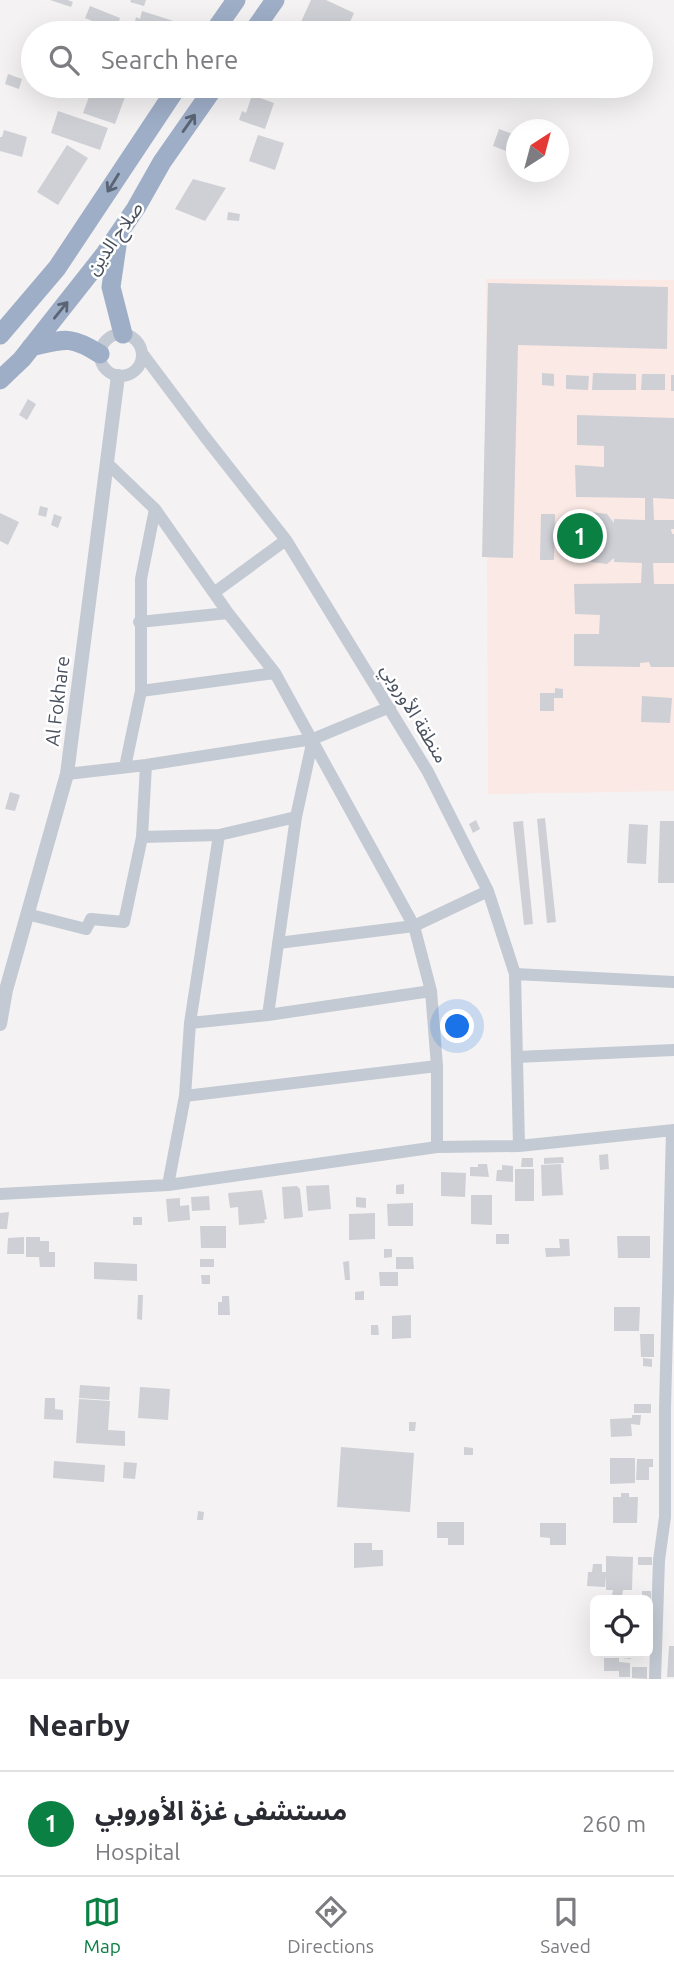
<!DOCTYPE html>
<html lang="en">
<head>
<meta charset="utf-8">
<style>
  body { margin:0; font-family:Ubuntu,"Noto Sans Arabic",sans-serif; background:#f7f7f7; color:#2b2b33 }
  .controls { position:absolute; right:21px; bottom:21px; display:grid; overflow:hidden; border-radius:10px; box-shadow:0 7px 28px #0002 }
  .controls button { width:63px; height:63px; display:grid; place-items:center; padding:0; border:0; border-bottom:2px solid #e1e1e2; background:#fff; color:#2b2b33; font:35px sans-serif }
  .compass { position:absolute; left:506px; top:119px; width:63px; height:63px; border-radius:50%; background:#fff; box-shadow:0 7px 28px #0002; rotate:36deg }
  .you { position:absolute; left:458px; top:1027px; width:24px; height:24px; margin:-18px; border:5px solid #fff; border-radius:50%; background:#1a73e8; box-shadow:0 0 0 10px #1a73e833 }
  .badge { display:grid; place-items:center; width:46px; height:46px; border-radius:50%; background:#0b8043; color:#fff; font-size:23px; font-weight:700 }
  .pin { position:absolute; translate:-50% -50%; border:4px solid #fff; box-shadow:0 2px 7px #0006 }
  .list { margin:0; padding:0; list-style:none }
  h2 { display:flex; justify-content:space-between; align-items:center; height:91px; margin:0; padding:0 28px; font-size:30px }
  h2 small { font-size:23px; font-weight:400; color:#7c7c81 }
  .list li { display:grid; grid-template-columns:46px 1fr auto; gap:21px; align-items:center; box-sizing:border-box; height:105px; padding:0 28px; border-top:2px solid #e1e1e2 }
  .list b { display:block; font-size:26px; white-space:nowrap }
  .list p { margin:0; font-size:23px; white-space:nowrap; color:#7c7c81 }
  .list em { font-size:23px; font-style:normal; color:#7c7c81 }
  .icon { flex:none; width:38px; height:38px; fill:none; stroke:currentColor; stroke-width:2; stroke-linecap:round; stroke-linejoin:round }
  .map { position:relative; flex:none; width:674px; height:1679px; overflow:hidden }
  .search { position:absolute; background:#fff; box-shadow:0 7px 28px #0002; left:21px; right:21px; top:21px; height:77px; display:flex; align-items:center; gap:18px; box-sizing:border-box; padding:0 24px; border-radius:38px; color:#7c7c81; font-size:26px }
  .sheet { height:196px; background:#fff }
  nav { display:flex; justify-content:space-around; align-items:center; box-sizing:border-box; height:98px; border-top:2px solid #e1e1e2; background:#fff; font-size:19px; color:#7c7c81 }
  nav a { display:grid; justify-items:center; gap:4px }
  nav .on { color:#0b8043 }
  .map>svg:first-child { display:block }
</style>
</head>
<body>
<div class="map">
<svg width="674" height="1679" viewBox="0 0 674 1679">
  <rect width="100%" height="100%" fill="#f4f2f2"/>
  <!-- medical -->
  <path fill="#fbe9e5" d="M486,279L674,280V791L488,794Z"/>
  <!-- building -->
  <path fill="#cfd0d6" d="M50,0H68L73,2L71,7Z
    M131,0H146L144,6L130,2Z
    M311,0H326L354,13L345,33H309L312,28L301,22Z
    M90,6L120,18L116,31L85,18Z
    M142,11L180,23L174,33H136L138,26L134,25L136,17L140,19Z
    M8,74L22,79L19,89L5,84Z
    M93,86L125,97L115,124L83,113Z
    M252,95L274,103L265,129L239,120L242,111L246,113Z
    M58,111L108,128L100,150L51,133Z
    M499,129L513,134L506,151L493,146Z
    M4,130L27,137L22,157L0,151V137H2Z
    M258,135L284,143L275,170L249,161Z
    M67,145L88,158L58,205L37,192Z
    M193,179L226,188L205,221L175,209Z
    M228,212L240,214L239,221L227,220Z
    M488,283L668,287L667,349L518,345L513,558L482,557Z
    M542,373L554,374V386L542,385Z
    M593,373L636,374V390H592Z
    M642,374H665V390H641Z
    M566,375L589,376L588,390L566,389Z
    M671,375H674V391H671Z
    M28,399L36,404L27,420L19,415Z
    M577,415L674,418V499L653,498L654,520H674V529H671L672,534H674V563H653L654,584H674V667H651L649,662L640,663V667L574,666V634H599L600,615L575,614L574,584L641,583L642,563L614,562V558L607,564L583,561L584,556L578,547L582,543V531L578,527L585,517L584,511L607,514L614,523V519L645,520V498L576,497L575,465L604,467V446L577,445Z
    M40,506L48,508L46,517L38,515Z
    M0,513L19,522L8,545L0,541Z
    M54,514L62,517L58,528L51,525Z
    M541,514H555L554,560H540Z
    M555,688L563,689V698H554V711H540V693H555Z
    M642,696L672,698L670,723L641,722Z
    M10,792L20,795L15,811L5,809Z
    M545,818L556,922L547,923L537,819Z
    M476,820L480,829L473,833L469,824Z
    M523,821L533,924L524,925L513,822Z
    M660,821H674V883H658Z
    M629,824L648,825L646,864L627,863Z
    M608,1154L609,1169L600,1170L599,1155Z
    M563,1157L564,1163L544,1164V1158Z
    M522,1158H533V1167H521Z
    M478,1164H487L489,1177L470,1176V1167H478Z
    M561,1164L563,1195L542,1196L541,1165Z
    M502,1165L513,1166V1182L496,1181L497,1170H502Z
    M515,1169H534V1201H515Z
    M441,1172L466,1173L465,1197L441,1196Z
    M404,1184V1194H396V1185Z
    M329,1185L331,1209L308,1211L306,1186Z
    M297,1186L300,1189L303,1217L284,1219L282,1187Z
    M262,1190L267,1219L264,1220L265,1223L239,1225L238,1207L230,1208L228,1193Z
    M471,1195H492V1225L471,1224Z
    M209,1196L210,1210L192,1211L191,1197Z
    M356,1197L366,1198V1208L356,1207Z
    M180,1198V1206L189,1205L190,1220L168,1222L166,1199Z
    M413,1203V1226H388L387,1204Z
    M9,1212L7,1229H0V1213Z
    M375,1213V1239L349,1240V1214Z
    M133,1217H142V1225H133Z
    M200,1226H226V1248H201Z
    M496,1234H509V1244H496Z
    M617,1236H650V1258H618Z
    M24,1237V1254H7L8,1238Z
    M26,1237H40V1241H49V1252H55V1267H40L39,1257H26Z
    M559,1239H569L570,1256L546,1257L545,1248H560Z
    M384,1249H392V1257L384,1258Z
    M396,1257H413L414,1269H396Z
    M200,1259H214V1267H200Z
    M349,1261L350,1280H345L343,1262Z
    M94,1262L137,1264V1281L94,1279Z
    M379,1272H398V1286H380Z
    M201,1275H210V1284H202Z
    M364,1291V1300H355V1292Z
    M138,1295H143L142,1320L137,1319Z
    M222,1296H229L230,1315H218V1302H222Z
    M614,1307H640L639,1331H614Z
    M411,1315V1338L392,1339V1316Z
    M371,1325H378L379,1335H371Z
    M640,1334H654V1357H641Z
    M643,1358L652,1359V1367L643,1366Z
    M80,1385L110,1387L109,1400L79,1398Z
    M140,1387L170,1389L168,1420L138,1418Z
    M45,1398H55V1409L63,1410V1420L44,1419Z
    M79,1399L110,1401L108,1430L125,1431V1446L76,1443Z
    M634,1404H651V1413H634Z
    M632,1415H641L640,1425L631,1424L632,1436L611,1437L610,1419L632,1418Z
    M409,1422H416L415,1431H409Z
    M341,1447L414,1453L410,1512L337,1507Z
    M464,1447L473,1448V1455H464Z
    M610,1458H635V1483L610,1484Z
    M637,1459H653V1467H649V1480H636Z
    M54,1461L105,1465L104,1482L53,1478Z
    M124,1462L137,1463L135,1479L123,1478Z
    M621,1493H629V1497H638L637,1523H613V1497H621Z
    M198,1511L204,1512L203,1520H197Z
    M437,1522H464V1545H448V1538H437Z
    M540,1523H566V1545H550V1538L540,1537Z
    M354,1543H372V1550H383V1566L354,1568Z
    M606,1556L633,1557L632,1590H623L622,1596L612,1595L613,1590H606V1576L605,1587L587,1586L588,1572H592L593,1564H602V1572H606Z
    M638,1557H652V1565H638Z
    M642,1591H651V1600H642Z
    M669,1646H674V1677H667Z
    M605,1653H631V1659L605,1656Z
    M604,1658H619V1662L630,1663V1677H619V1671H604Z
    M632,1667H647V1679L632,1678Z"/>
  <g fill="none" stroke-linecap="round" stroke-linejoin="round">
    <!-- minor -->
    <path stroke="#c3cad3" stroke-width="12" d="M100 355a21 21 0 1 1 42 0a21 21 0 1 1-42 0Z
      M142,353L205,437L286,540L428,772L488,891L515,974L519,1146
      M106,462L155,509L228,613L275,673L414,926L431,991L437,1066V1147
      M215,592L286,540
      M139,622L228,613
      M141,691L275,673
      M125,767L141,691V579L155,509
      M67,774L146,765L313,739
      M219,835L296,817
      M142,837L219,835L190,1023L185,1096L168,1185
      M27,914L86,929L91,919L124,922L142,837L146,765
      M278,943L414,926L488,891
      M515,974L674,982
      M268,1015L296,817L313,739L390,707
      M190,1023L268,1015L431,991
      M517,1057L674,1050
      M185,1096L437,1066
      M0,1194L168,1185L437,1147L519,1146L674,1130
      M655,1679L659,1560L665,1517V1409L672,1130"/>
    <!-- tertiary -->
    <path stroke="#c3cad3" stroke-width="14" d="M0,1024L6,990L67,774L118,376"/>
    <!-- trunk -->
    <path stroke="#9eaec7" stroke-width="19" d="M213,33L236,0
      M252,33L275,0
      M118,239L111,287L123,334
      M0,335L57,268L178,86
      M31,347C65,339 70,335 100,354
      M0,380L22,359L104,255L136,208L162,162L215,86"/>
  </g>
  <!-- one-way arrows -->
  <defs><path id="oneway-shaft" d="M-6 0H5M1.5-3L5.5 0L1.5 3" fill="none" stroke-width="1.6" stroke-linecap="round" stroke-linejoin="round" transform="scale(1.75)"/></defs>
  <g stroke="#5b6474">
    <use href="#oneway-shaft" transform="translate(189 123) rotate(-55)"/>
    <use href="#oneway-shaft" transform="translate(113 183) rotate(122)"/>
    <use href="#oneway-shaft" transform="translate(61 310) rotate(-51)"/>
  </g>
  <g text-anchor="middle" stroke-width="5" stroke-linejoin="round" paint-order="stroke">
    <!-- street labels -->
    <g font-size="19" fill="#4a525f" stroke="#fff">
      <text transform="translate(114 238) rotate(-55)" y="7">صلاح الدين</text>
      <text transform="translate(57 701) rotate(-83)" y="7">Al Fokhare</text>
      <text transform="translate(415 713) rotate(59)" y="7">منطقة الأوروبي</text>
    </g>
  </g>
</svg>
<div class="controls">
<button><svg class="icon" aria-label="locate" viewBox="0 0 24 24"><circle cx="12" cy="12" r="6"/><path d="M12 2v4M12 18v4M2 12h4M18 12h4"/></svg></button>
</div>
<svg class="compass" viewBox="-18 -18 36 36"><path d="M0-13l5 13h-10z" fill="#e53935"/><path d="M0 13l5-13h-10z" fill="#7c7c81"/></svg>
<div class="you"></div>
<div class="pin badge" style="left:580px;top:536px">1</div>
<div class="search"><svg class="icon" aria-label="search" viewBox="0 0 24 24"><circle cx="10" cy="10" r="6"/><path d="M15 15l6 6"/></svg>Search here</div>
</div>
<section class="sheet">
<h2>Nearby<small></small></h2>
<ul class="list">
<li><span class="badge">1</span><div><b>مستشفى غزة الأوروبي</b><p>Hospital</p></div><em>260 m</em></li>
</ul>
</section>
<nav>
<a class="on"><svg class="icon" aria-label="map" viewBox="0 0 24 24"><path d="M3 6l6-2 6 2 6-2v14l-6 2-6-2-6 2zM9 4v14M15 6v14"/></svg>Map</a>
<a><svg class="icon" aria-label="directions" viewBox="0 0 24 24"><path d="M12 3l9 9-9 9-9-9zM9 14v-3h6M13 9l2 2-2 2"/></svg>Directions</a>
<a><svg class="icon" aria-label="saved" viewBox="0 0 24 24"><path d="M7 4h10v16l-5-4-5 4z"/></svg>Saved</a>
</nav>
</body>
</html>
